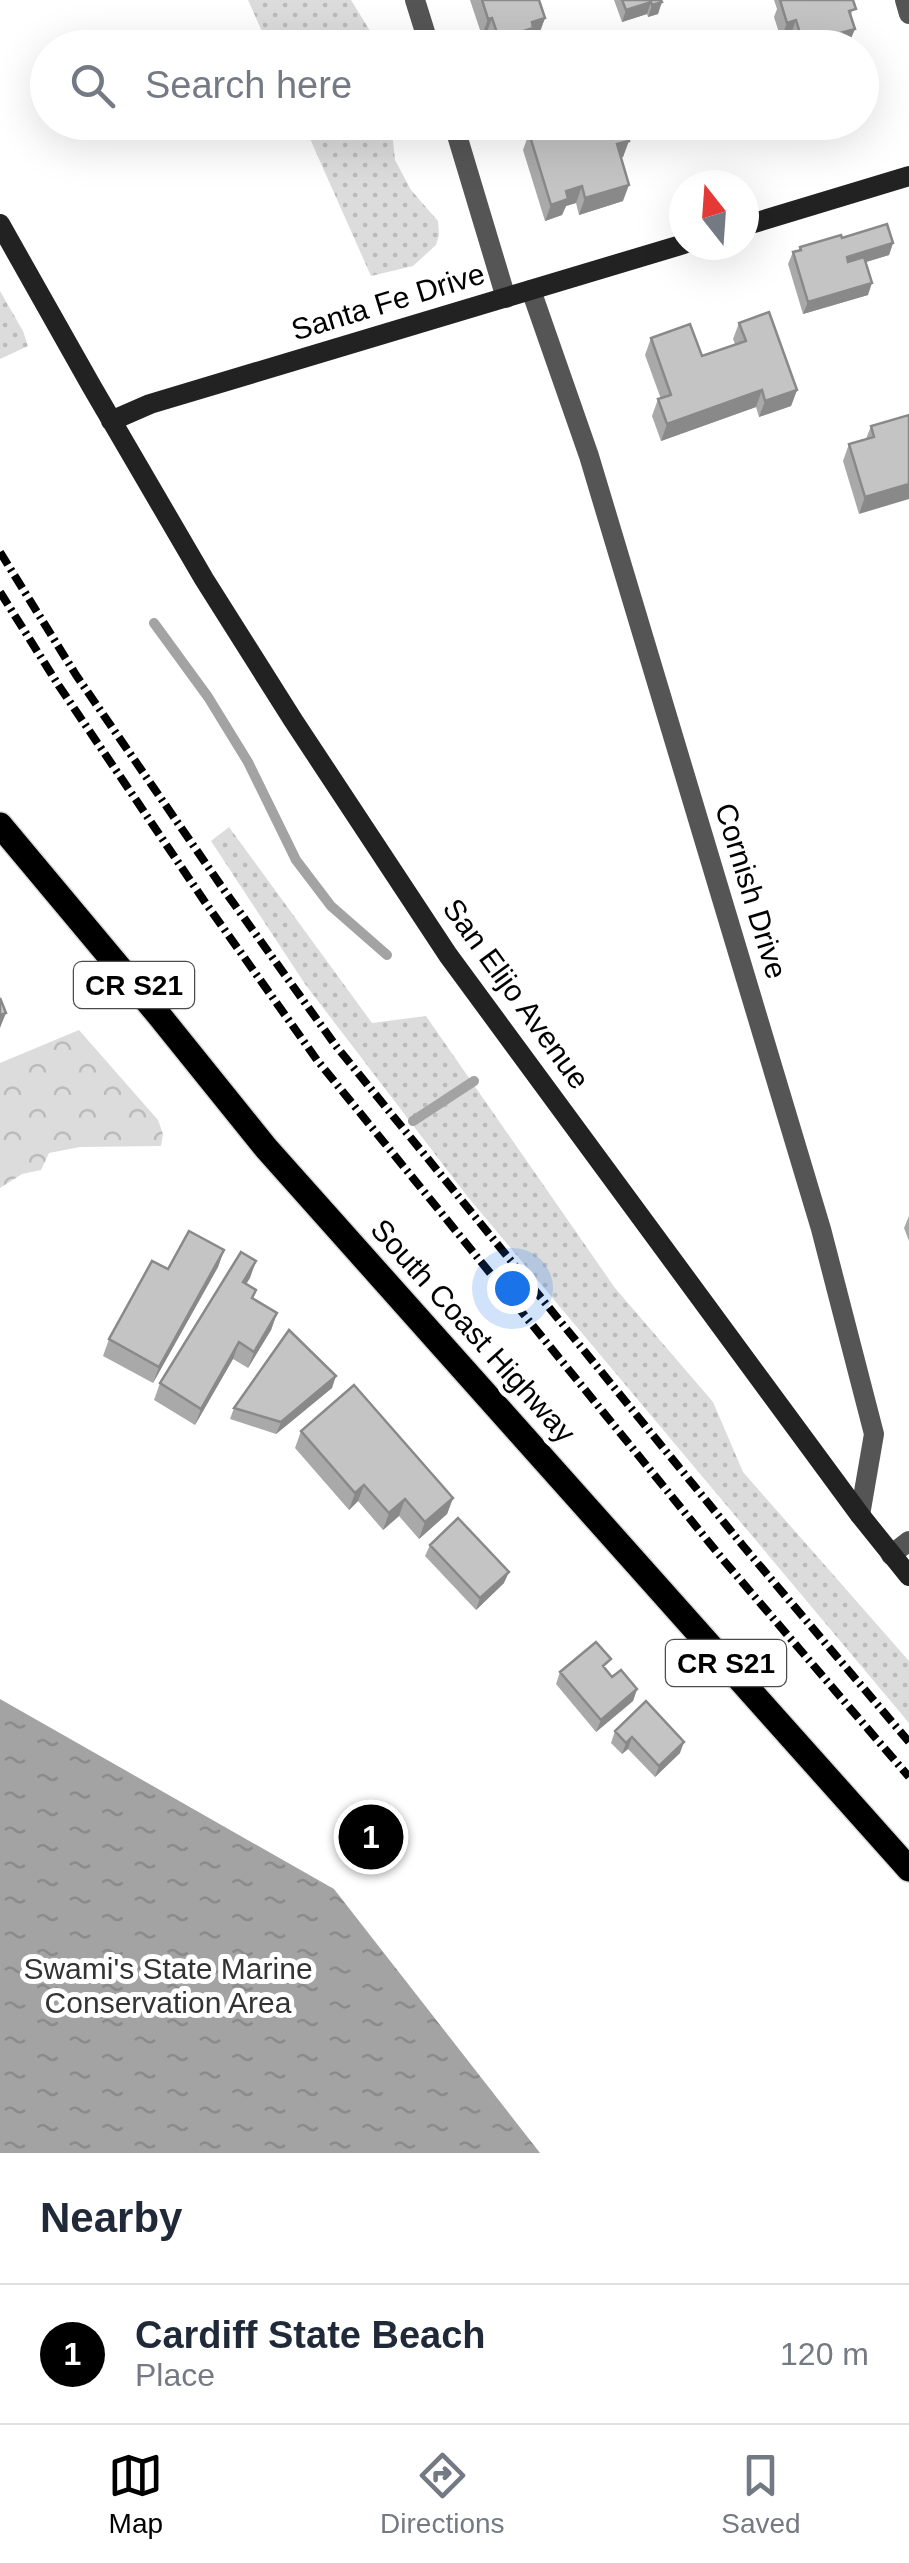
<!DOCTYPE html>
<html lang="en">
<head>
<meta charset="utf-8">
<style>
  body { margin:0; font-family:Helvetica,sans-serif; background:#f2f2f3; color:#1f2937 }
  .compass { position:absolute; left:669px; top:170px; width:90px; height:90px; border-radius:50%; background:#fff; box-shadow:0 10px 40px #0002; rotate:343deg }
  .you { position:absolute; left:512px; top:1288px; width:35px; height:35px; margin:-25px; border:8px solid #fff; border-radius:50%; background:#1a73e8; box-shadow:0 0 0 15px #1a73e833 }
  .badge { display:grid; place-items:center; width:65px; height:65px; border-radius:50%; background:#000; color:#fff; font-size:32px; font-weight:700 }
  .pin { position:absolute; translate:-50% -50%; border:5px solid #fff; box-shadow:0 2px 10px #0006 }
  .list { margin:0; padding:0; list-style:none }
  h2 { display:flex; justify-content:space-between; align-items:center; height:130px; margin:0; padding:0 40px; font-size:42px }
  h2 small { font-size:32px; font-weight:400; color:#747a83 }
  .list li { display:grid; grid-template-columns:65px 1fr auto; gap:30px; align-items:center; box-sizing:border-box; height:140px; padding:0 40px; border-top:2px solid #e0e1e3 }
  .list b { display:block; font-size:38px; white-space:nowrap }
  .list p { margin:0; font-size:32px; white-space:nowrap; color:#747a83 }
  .list em { font-size:32px; font-style:normal; color:#747a83 }
  .icon { flex:none; width:55px; height:55px; fill:none; stroke:currentColor; stroke-width:2; stroke-linecap:round; stroke-linejoin:round }
  .map { position:relative; flex:none; width:909px; height:2153px; overflow:hidden }
  .search { position:absolute; background:#fff; box-shadow:0 10px 40px #0002; left:30px; right:30px; top:30px; height:110px; display:flex; align-items:center; gap:25px; box-sizing:border-box; padding:0 35px; border-radius:55px; color:#747a83; font-size:38px }
  .sheet { height:270px; background:#fff }
  nav { display:flex; justify-content:space-around; align-items:center; box-sizing:border-box; height:140px; border-top:2px solid #e0e1e3; background:#fff; font-size:28px; color:#747a83 }
  nav a { display:grid; justify-items:center; gap:5px }
  nav .on { color:#000 }
  .map>svg:first-child { display:block }
</style>
</head>
<body>
<div class="map">
<svg width="909" height="2153" viewBox="0 0 909 2153">
  <defs>
    <pattern id="grass-dots" width="8" height="8" patternUnits="userSpaceOnUse" patternTransform="scale(2.5)"><rect width="8" height="8" fill="#dcdcdc"/><path d="M2 2h.1M6 6h.1" fill="none" stroke="#bbb" stroke-width="1.8" stroke-linecap="round"/></pattern>
    <pattern id="park-crowns" width="20" height="18" patternUnits="userSpaceOnUse" patternTransform="scale(2.5)"><rect width="20" height="18" fill="#dcdcdc"/><path d="M2 6a3 3 0 1 1 6 0M12 15a3 3 0 1 1 6 0" fill="none" stroke="#bbb"/></pattern>
    <pattern id="water-ripples" width="26" height="14" patternUnits="userSpaceOnUse" patternTransform="scale(2.5)"><rect width="26" height="14" fill="#a3a3a3"/><path d="M2 4q2-2 4 0t4 0M15 11q2-2 4 0t4 0" fill="none" stroke="#8b8b8b"/></pattern>
  </defs>
  <rect width="100%" height="100%" fill="#fff"/>
  <!-- grass -->
  <path fill="url(#grass-dots)" d="M248,0H351L380,47H269Z
    M303,123H391L395,160L411,190L438,221L439,235L436,245L413,266L371,276Z
    M0,291L23,331L28,346L0,359Z
    M229,827L372,1023L426,1016L615,1288L713,1402L743,1472L909,1661V1723L467,1196L305,984L211,841Z"/>
  <!-- park -->
  <path fill="url(#park-crowns)" d="M79,1030L158,1120L163,1134L161,1146L80,1147L49,1153L41,1170L22,1174L0,1188V1063Z"/>
  <!-- water -->
  <path fill="url(#water-ripples)" d="M0,1699L334,1889L540,2153H0Z"/>
  <g fill="none" stroke-linecap="round" stroke-linejoin="round">
    <!-- stream -->
    <path stroke="#a3a3a3" stroke-width="10" d="M154,623L208,697L248,762L296,860L331,906L387,955
      M413,1121L474,1081"/>
    <!-- primary casing -->
    <g stroke="#dbdbdb" stroke-width="28">
      <path id="primary" d="M0,825L158,1014L266,1148L909,1869"/>
    </g>
    <!-- minor -->
    <path stroke="#555" stroke-width="20" d="M905,0L909,14
      M531,290L589,456L821,1229L874,1434L860,1515
      M891,1555L909,1541"/>
    <!-- tertiary -->
    <path stroke="#555" stroke-width="20" d="M415,0L430,48
      M453,122L506,298"/>
    <!-- secondary -->
    <path stroke="#222" stroke-width="20" d="M0,224L92,387L204,579L293,720L448,955L860,1515L909,1576
      M744,226L909,176
      M111,421L150,404L684,244"/>
    <!-- primary -->
    <use href="#primary" stroke="#000" stroke-width="25"/>
    <!-- rail -->
    <path stroke="#000" stroke-width="8" stroke-dasharray="15 5 2.5 5" stroke-linecap="butt" d="M0,552L76,675L224,890L336,1046L744,1547L909,1742
      M0,592L59,686L207,905L317,1060L725,1562L909,1777"/>
  </g>
  <!-- wall -->
  <path fill="#a9a9a9" d="M470,0H539L545,18L539,34L530,37L527,44L517,48H490L486,35L482,36Z
    M614,0H661L658,14L648,17L647,14L622,22Z
    M774,0H853L848,46L842,48H794L790,37L781,39L774,17L777,9Z
    M632,126L623,157L621,158L623,201L579,215L576,203L566,206L562,215L545,221L523,150L529,133L559,127Z
    M842,238L893,243L889,255L866,262L868,295L803,314L788,264L793,252L799,250L800,247Z
    M739,323L797,390L791,406L759,417L756,407L661,441L652,416L658,399H661L645,355L651,338L702,356L735,344L733,339Z
    M909,415L859,514L843,461L849,444L866,439L871,426Z
    M909,1216V1241L904,1228Z
    M224,1250L218,1267L153,1383L103,1356L109,1339L168,1269Z
    M256,1261L246,1284L256,1290L253,1298L277,1313L271,1330L248,1368L233,1359L195,1425L154,1400L160,1383Z
    M332,1388L276,1434L230,1419L234,1408Z
    M301,1431L453,1498L447,1514L419,1539L399,1516L383,1530L358,1501L349,1510L295,1448Z
    M430,1545L504,1583L476,1610L425,1556Z
    M607,1671L612,1677L637,1689L633,1701L596,1732L556,1684L560,1672Z
    M615,1731L680,1753L655,1777L628,1749L622,1754L611,1743Z"/>
  <!-- shaded-wall -->
  <path fill="#898989" d="M651,2L647,14L622,22L626,10Z
    M662,2L658,14L648,17L652,5Z
    M492,18L486,35L482,36L488,19Z
    M545,18L539,34L530,37L527,44L517,48H495L499,39L532,22Z
    M796,20L790,37L781,39L787,23Z
    M855,29L848,46L842,48H802L803,43Z
    M632,126L626,142L629,141L623,157L611,161L625,128Z
    M629,185L623,201L579,215L585,198Z
    M582,186L576,203L566,206L562,215L545,221L551,205L566,191Z
    M893,243L889,255L843,269L847,257Z
    M872,283L868,295L803,314L808,302Z
    M762,390L756,407L661,441L667,424Z
    M797,390L791,406L759,417L765,401Z
    M909,484V499L859,514L865,497Z
    M6,1013L0,1028V1015Z
    M224,1250L218,1267L153,1383L159,1367Z
    M256,1261L250,1278L237,1299L243,1282Z
    M277,1313L271,1330L248,1368L254,1352Z
    M239,1342L233,1359L195,1425L201,1409Z
    M336,1376L332,1388L276,1434L281,1422Z
    M364,1485L358,1501L349,1510L355,1493Z
    M453,1498L447,1514L419,1539L425,1522Z
    M405,1499L399,1516L383,1530L389,1513Z
    M509,1572L504,1583L476,1610L480,1598Z
    M637,1689L633,1701L596,1732L601,1720Z
    M632,1737L628,1749L622,1754L626,1743Z
    M684,1742L680,1753L655,1777L659,1766Z"/>
  <!-- building -->
  <path fill="#c4c4c4" stroke="#898989" stroke-width="2.5" d="M482,0H539L545,18L532,22L533,28L499,39L492,18L488,19Z
    M622,0H661L662,2L652,5L651,2L626,10Z
    M780,0H853L856,9L849,11L855,29L803,43L796,20L787,23Z
    M573,122H630L632,126L625,128L629,141L617,144L629,185L585,198L582,186L566,191L568,199L551,205L529,133L559,124V127Z
    M887,224L893,243L847,257L848,262L864,257L872,283L808,302L793,252L801,250L800,247L841,235L842,238Z
    M769,312L797,390L765,401L762,390L667,424L658,399L671,395L651,338L690,324L702,356L746,341L739,323Z
    M909,415V484L865,497L849,444L874,437L871,426Z
    M0,998L6,1013L0,1015Z
    M189,1231L224,1250L159,1367L109,1339L152,1261L168,1269Z
    M241,1252L256,1261L243,1282L256,1290L252,1298L277,1313L254,1352L239,1342L201,1409L160,1383Z
    M289,1330L336,1376L281,1422L234,1408Z
    M354,1385L453,1498L425,1522L405,1499L389,1513L364,1485L355,1493L301,1431Z
    M458,1518L509,1572L480,1598L430,1545Z
    M596,1642L611,1659L603,1666L612,1677L621,1670L637,1689L601,1720L560,1672Z
    M646,1701L684,1742L659,1766L632,1737L626,1743L615,1731Z"/>
  <g text-anchor="middle" stroke-width="10" stroke-linejoin="round" paint-order="stroke">
    <!-- shield labels -->
    <g fill="#fff" stroke="#4c4c4c" stroke-width="2.5">
      <rect x="74" y="962" width="120" height="46" rx="8"/>
      <rect x="666" y="1640" width="120" height="46" rx="8"/>
    </g>
    <g font-size="28" font-weight="bold" fill="#000">
      <text x="134" y="995">CR S21</text>
      <text x="726" y="1673">CR S21</text>
    </g>
    <!-- street labels -->
    <g font-size="30" fill="#000" stroke="#fff">
      <text transform="translate(388 302) rotate(-17)" y="10">Santa Fe Drive</text>
      <text transform="translate(751 891) rotate(73)" y="10">Cornish Drive</text>
      <text transform="translate(516 994) rotate(54)" y="10">San Elijo Avenue</text>
      <text transform="translate(473 1331) rotate(48)" y="10">South Coast Highway</text>
    </g>
    <!-- park labels -->
    <g font-size="30" fill="#333" stroke="#fff">
      <text x="168" y="1979">Swami's State Marine<tspan x="168" dy="34">Conservation Area</tspan></text>
    </g>
  </g>
</svg>
<svg class="compass" viewBox="-18 -18 36 36"><path d="M0-13l5 13h-10z" fill="#e53935"/><path d="M0 13l5-13h-10z" fill="#747a83"/></svg>
<div class="you"></div>
<div class="pin badge" style="left:371px;top:1837px">1</div>
<div class="search"><svg class="icon" aria-label="search" viewBox="0 0 24 24"><circle cx="10" cy="10" r="6"/><path d="M15 15l6 6"/></svg>Search here</div>
</div>
<section class="sheet">
<h2>Nearby<small></small></h2>
<ul class="list">
<li><span class="badge">1</span><div><b>Cardiff State Beach</b><p>Place</p></div><em>120 m</em></li>
</ul>
</section>
<nav>
<a class="on"><svg class="icon" aria-label="map" viewBox="0 0 24 24"><path d="M3 6l6-2 6 2 6-2v14l-6 2-6-2-6 2zM9 4v14M15 6v14"/></svg>Map</a>
<a><svg class="icon" aria-label="directions" viewBox="0 0 24 24"><path d="M12 3l9 9-9 9-9-9zM9 14v-3h6M13 9l2 2-2 2"/></svg>Directions</a>
<a><svg class="icon" aria-label="saved" viewBox="0 0 24 24"><path d="M7 4h10v16l-5-4-5 4z"/></svg>Saved</a>
</nav>
</body>
</html>
